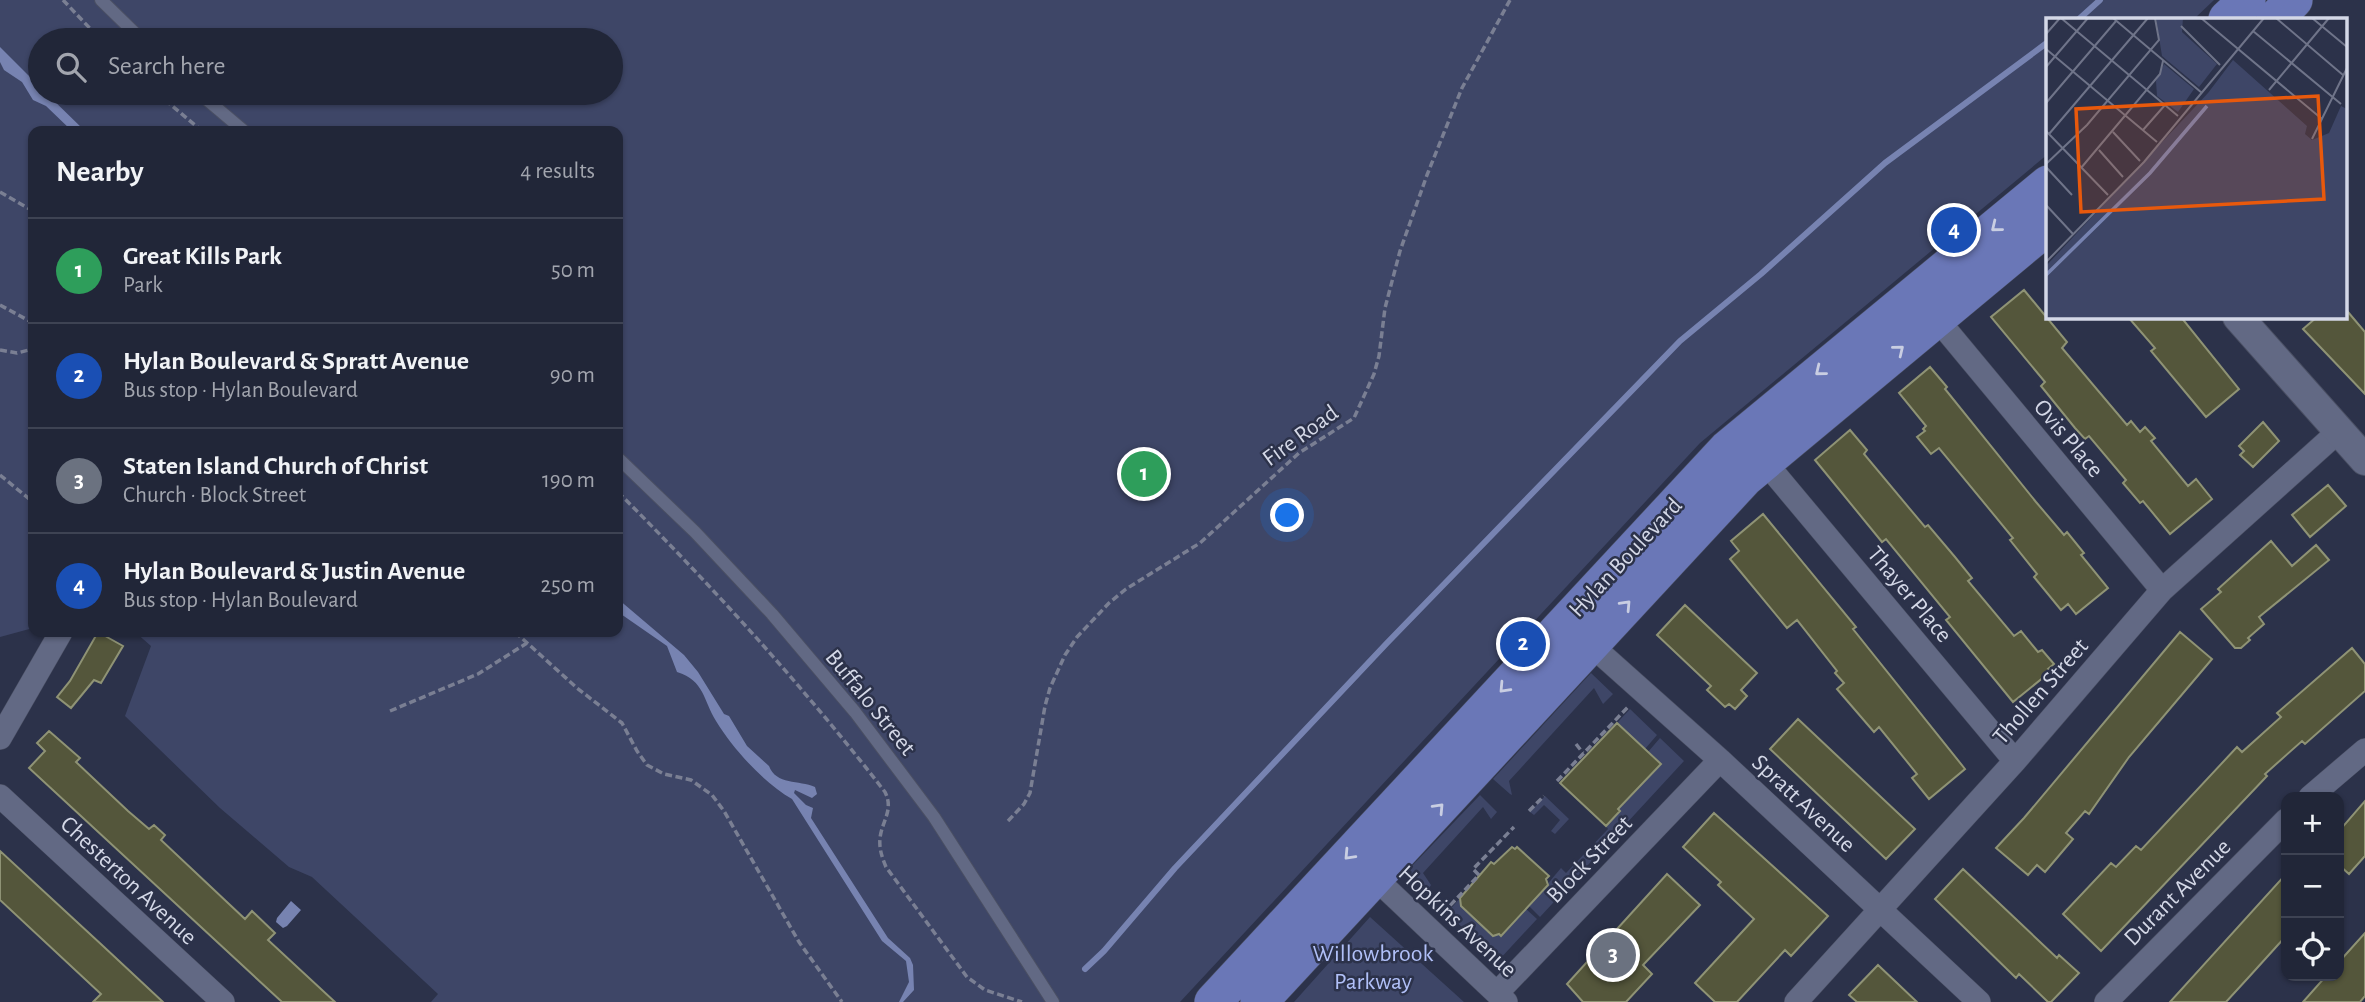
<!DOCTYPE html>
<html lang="en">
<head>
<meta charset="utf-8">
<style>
  body { margin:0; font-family:"Alegreya Sans",sans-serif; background:#2d3243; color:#f1f3f6 }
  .controls { position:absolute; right:21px; bottom:21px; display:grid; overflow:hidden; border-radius:14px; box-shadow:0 2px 5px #0004 }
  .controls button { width:63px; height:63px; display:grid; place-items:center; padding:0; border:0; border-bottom:2px solid #3e4353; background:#212638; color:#f1f3f6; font:35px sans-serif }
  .you { position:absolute; left:1288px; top:516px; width:24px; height:24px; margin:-18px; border:5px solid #fff; border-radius:50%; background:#1a73e8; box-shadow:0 0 0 10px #1a73e833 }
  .badge { display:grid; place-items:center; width:46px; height:46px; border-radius:50%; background:#bca0f2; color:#fff; font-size:23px; font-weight:700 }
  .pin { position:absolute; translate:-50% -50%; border:4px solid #fff; box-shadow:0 2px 7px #0006 }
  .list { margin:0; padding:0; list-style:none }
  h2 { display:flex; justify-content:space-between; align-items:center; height:91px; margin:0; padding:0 28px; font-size:30px }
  h2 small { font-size:23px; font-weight:400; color:#a2a5ae }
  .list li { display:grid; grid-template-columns:46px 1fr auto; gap:21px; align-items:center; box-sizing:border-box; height:105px; padding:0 28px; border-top:2px solid #3e4353 }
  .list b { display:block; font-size:26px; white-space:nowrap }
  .list p { margin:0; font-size:23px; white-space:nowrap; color:#a2a5ae }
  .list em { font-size:23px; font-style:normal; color:#a2a5ae }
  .icon { flex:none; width:38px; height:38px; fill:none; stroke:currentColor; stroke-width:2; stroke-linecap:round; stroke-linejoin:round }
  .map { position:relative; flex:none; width:2365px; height:1002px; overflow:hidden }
  .search { position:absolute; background:#212638; box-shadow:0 2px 5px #0004; left:28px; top:28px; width:595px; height:77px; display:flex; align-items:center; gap:18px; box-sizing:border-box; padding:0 24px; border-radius:38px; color:#a2a5ae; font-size:26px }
  .panel { position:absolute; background:#212638; box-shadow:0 2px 5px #0004; left:28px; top:126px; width:595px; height:511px; border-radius:14px }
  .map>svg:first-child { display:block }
</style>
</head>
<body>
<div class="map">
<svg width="2365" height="1002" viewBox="0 0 2365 1002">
  <rect width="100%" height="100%" fill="#2c324a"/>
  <!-- green -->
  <path fill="#3e4667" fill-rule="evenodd" d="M0,0H2214L2194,19H2048V154L1700,443L1180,1002H431L438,994L312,877L289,867L220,808L125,716L151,646L135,632H618V131H33V628L0,637ZM40,40H611V93H40Z
    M1591,673L1613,694L1603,704L1594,688L1509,781L1512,795L1510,794L1493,779Z
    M1630,709L1657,735L1645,749L1617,723Z
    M1660,738L1684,761L1540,917L1529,906L1561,868L1566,873L1608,829L1606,826L1620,811L1618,809L1661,765L1648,752Z
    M1480,795L1497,812L1491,819L1483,807L1423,873L1431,885L1426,893L1409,876L1412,872L1409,869Z
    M1545,796L1569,819L1555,834L1551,831L1560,820L1544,805L1534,815L1530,812Z
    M1460,898L1462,907L1493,936H1496L1526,909L1537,919L1498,961L1447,913Z
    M1370,917L1464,1002H1294Z"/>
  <!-- water -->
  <path fill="#7783b1" d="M0,47L40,87V93H46L85,131H72L46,106L33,100L22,82L4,70L0,62Z
    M618,599L684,655L698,672L724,714L729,716L747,746L769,766C776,785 799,780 815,787L817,794L812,798L795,790L794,793L806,805L813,808L811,818L888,938L910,958L913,965L914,990L903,1002H899L909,982L906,961L882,941L792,799C764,783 733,749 716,721C703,700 705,681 677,672L667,646L618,612Z
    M291,901L301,910L287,926L283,928L276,922L277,918Z"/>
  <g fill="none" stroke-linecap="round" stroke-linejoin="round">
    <!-- stream -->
    <path stroke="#7783b1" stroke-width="6" d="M2079,19L2100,0
      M1085,969L1104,951L1175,868L1387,643L1680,341L1761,274L1885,163L2048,42"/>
  </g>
  <!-- building -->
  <path fill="#54563b" stroke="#8f9375" stroke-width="2" d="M2024,290L2067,342L2062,348L2127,425L2131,421L2140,432L2145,427L2155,438L2151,441L2188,486L2196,479L2212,499L2170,534L2143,501L2140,503L2123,483L2126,480L2089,436L2085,439L2075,428L2041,386L2045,382L1991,317Z
    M2348,312L2365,332V394L2303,329L2317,317H2346Z
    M2128,317H2181L2239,389L2206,417L2151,351L2155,348Z
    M1930,367L1947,387L1945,389L2036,502L2064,535L2067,532L2084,553L2081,555L2108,588L2076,614L2068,604L2061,610L2034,577L2037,574L2010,540L2013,538L1939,448L1931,454L1917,437L1925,431L1923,429L1926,426L1899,393Z
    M2263,422L2279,441L2253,467L2240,455L2244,451L2239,446Z
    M1850,430L1867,450L1864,454L1925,527L1928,525L1955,557L1972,578L1968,581L2014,636L2021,631L2038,652L2042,650L2054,664L2048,669L2050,672L2013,702L1946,620L1950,617L1886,539L1882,542L1815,460Z
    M2328,485L2346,506L2310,537L2292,515Z
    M1763,514L1856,627L1853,629L1965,769L1929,799L1912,778L1917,774L1879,727L1874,732L1837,689L1844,683L1835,673L1837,671L1797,620L1787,628L1730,559L1739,551L1731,541Z
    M2271,541L2292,566L2316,545L2329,560L2259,617L2264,624L2248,638L2250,640L2241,648H2235L2201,609L2221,592L2218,589Z
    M1685,605L1757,673L1741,690L1747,696L1735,709L1729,704L1725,707L1707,690L1711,686L1657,635Z
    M98,632L123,646L101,683L94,680L71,708L57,697L70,681Z
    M2180,632L2212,659L2129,757L2089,814L2085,811L2066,833L2073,839L2045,872L2037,865L2028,875L1996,848L2024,818Z
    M2352,648L2365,664V691L2305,744L2302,741L2265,774L2267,776L2101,951L2063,914L2111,863L2116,867L2136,846L2141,850L2237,747L2242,752L2281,717L2277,713Z
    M1798,719L1915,829L1886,859L1770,749Z
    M1617,723L1661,764L1618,809L1620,811L1606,826L1560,783Z
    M49,731L80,758L76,762L128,811L149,829L154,825L165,835L161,840L245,919L252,911L275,933L268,940L335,1002H282L29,768L45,751L37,743Z
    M2365,801V856L2349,874L2339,865V831Z
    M1714,813L1828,916L1791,956L1785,950L1737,1002H1715L1695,983L1754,919L1718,885L1721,882L1683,847Z
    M1512,847L1515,849L1517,847L1549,876L1546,879L1548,885L1501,936L1499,934L1493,936L1461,906L1460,898L1491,862L1494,864Z
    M0,851L103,946L163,1002H93L101,994L0,900Z
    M1963,869L2057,958L2059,955L2079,973L2051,1002H2048L2019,974L2016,978L1935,899Z
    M1667,874L1700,905L1643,965L1652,974L1626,1002H1583L1567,984Z
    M2286,874V936L2248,978L2226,1002H2170Z
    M2365,933V996L2360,1002H2303L2326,976H2339V962Z
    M1878,965L1897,983L1917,1002H1857L1849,995Z"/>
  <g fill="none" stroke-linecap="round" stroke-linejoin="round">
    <!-- service casing -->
    <g stroke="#4a4f63" stroke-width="14">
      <path id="service" d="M101,0L142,40
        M199,93L244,131
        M618,458L695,532L772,614L855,712L934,817L1053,1002"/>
    </g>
    <!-- minor casing -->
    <g stroke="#4a4f63" stroke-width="24">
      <path id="minor" d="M1937,319L2162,590
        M1764,461L2015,761
        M1590,644L1720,760L1979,1002
        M0,738L61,632
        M0,796L223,1002
        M2310,797L2365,750
        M1375,878L1506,1002
        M1497,993L1720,760
        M1796,1002L2015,761L2162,590L2339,431
        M2106,1002L2286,820"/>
    </g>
    <!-- tertiary casing -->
    <g stroke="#4a4f63" stroke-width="32">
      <path id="tertiary" d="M2238,317L2365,460"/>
    </g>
    <!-- primary casing -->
    <g stroke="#4a4f63" stroke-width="38">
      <path id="primary" d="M2227,19L2247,0
        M2275,19L2294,0
        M1213,1002L1727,449L2048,184
        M1259,1002L1745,478L2048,226"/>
    </g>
    <!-- path -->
    <path stroke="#7a7f93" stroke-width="3.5" stroke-dasharray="7 3.5" stroke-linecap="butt" d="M63,0L101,40
      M157,93L202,131
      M0,192L33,211
      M0,305L33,323
      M0,350L17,353L33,349
      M0,475L33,502
      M618,492C713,587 803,686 885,792C894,810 882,821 880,838C879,849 882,857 886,867L967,977L985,990L1022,1002
      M515,632L577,688L622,723L637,751L647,765L664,774L691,780L712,795L724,811L799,942L842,1002
      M390,711L478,674L527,643
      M1576,744L1583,753
      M1557,781L1628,707
      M1529,811L1544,796
      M1008,821L1024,804L1030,793L1045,706L1050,688L1065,655L1077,637L1109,603L1126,589L1200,543L1299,453L1354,418L1374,374L1379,356L1385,308L1400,251L1427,175L1462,88L1510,0
      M1443,913L1479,875L1473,869L1514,827"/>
    <!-- service -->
    <use href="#service" stroke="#626984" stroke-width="12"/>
    <!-- minor -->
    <use href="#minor" stroke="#626984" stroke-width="23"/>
    <!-- tertiary -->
    <use href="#tertiary" stroke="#626984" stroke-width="30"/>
    <!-- primary -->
    <use href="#primary" stroke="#6a77b7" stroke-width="37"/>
  </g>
  <!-- one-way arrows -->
  <defs><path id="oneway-chevron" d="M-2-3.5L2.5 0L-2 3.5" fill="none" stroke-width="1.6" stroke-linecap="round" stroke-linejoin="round" transform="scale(1.75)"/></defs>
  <g stroke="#c9cee2">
    <use href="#oneway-chevron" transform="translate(1996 227) rotate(141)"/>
    <use href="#oneway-chevron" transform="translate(1899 350) rotate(-39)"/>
    <use href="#oneway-chevron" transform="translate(1820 371) rotate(141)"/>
    <use href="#oneway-chevron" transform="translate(1626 605) rotate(-47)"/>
    <use href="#oneway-chevron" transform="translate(1504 688) rotate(133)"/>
    <use href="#oneway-chevron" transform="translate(1439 808) rotate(-47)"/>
    <use href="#oneway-chevron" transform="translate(1349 855) rotate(133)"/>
  </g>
  <g text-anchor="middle" stroke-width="5" stroke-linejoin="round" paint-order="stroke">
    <!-- street labels -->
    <g font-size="24" fill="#d4d8e7" stroke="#2c324a">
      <text transform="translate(1300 435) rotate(-36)" y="8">Fire Road</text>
      <text transform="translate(2069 438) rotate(50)" y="8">Ovis Place</text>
      <text transform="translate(1625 557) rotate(-47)" y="8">Hylan Boulevard</text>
      <text transform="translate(1910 594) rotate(50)" y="8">Thayer Place</text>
      <text transform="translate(2040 691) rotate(-49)" y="8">Thollen Street</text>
      <text transform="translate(871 702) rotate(51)" y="8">Buffalo Street</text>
      <text transform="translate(1804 803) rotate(43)" y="8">Spratt Avenue</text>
      <text transform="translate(1589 859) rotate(-46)" y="8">Block Street</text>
      <text transform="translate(129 880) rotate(43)" y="8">Chesterton Avenue</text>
      <text transform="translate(2177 892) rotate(-45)" y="8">Durant Avenue</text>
      <text transform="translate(1458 921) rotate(43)" y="8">Hopkins Avenue</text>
    </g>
    <!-- park labels -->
    <g font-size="24" fill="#b1c0f8" stroke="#2c324a">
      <text x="1373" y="961">Willowbrook<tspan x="1373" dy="28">Parkway</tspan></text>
    </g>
  </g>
  <!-- overview -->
  <g transform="translate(2046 18)">
    <rect width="301" height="301" fill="#2c324a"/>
    <path d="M110,0H137L136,14L171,46L153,69L116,38ZM187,42L261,108L259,116L266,122L283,115L295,88L301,91V301H0V248L162,75ZM118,46L148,71L132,94L111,78L110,63Z" fill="#3e4667"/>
    <path fill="none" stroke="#7783b1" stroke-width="3.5" d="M0,257L104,155L161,88"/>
    <path fill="none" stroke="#6f7489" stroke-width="2" d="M15,0L132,98M67,0L156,75M155,0L276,101M230,0L297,57M266,0L301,29M135,8L174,47M207,13L295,86M0,16L14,0M0,31L111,124M0,49L42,0M223,72L283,0M0,85L70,3M97,112L119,87M0,113L62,177M67,114L94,143M3,116L102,0M266,121L301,50M53,132L77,159M0,146L41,107L113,22L109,0M0,149L26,177M35,150L114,56L117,43M0,187L27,216M0,244L98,144L218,0"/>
    <path fill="#e8590c" fill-opacity="0.15" stroke="#e8590c" stroke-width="3.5" d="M272,78L278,181L35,194L30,91Z"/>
    <rect width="301" height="301" fill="none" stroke="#d4d8e7" stroke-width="3.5"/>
  </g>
</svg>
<div class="controls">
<button>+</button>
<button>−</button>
<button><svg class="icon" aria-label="locate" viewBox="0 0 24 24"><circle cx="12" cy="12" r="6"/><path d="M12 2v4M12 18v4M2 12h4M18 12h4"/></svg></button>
</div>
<div class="you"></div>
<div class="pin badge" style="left:1144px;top:474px;background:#2e9e5b">1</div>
<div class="pin badge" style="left:1523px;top:644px;background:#1a4fb4">2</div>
<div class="pin badge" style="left:1613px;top:955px;background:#6b7280">3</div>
<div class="pin badge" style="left:1954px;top:230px;background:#1a4fb4">4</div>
<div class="search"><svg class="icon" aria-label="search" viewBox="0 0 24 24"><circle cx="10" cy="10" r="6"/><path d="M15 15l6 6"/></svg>Search here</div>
<section class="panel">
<h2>Nearby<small>4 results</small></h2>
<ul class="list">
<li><span class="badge" style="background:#2e9e5b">1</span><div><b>Great Kills Park</b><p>Park</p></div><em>50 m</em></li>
<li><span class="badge" style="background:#1a4fb4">2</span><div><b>Hylan Boulevard &amp; Spratt Avenue</b><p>Bus stop · Hylan Boulevard</p></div><em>90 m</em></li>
<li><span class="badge" style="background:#6b7280">3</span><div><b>Staten Island Church of Christ</b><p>Church · Block Street</p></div><em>190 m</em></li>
<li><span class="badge" style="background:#1a4fb4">4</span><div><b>Hylan Boulevard &amp; Justin Avenue</b><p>Bus stop · Hylan Boulevard</p></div><em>250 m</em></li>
</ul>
</section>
</div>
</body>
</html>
